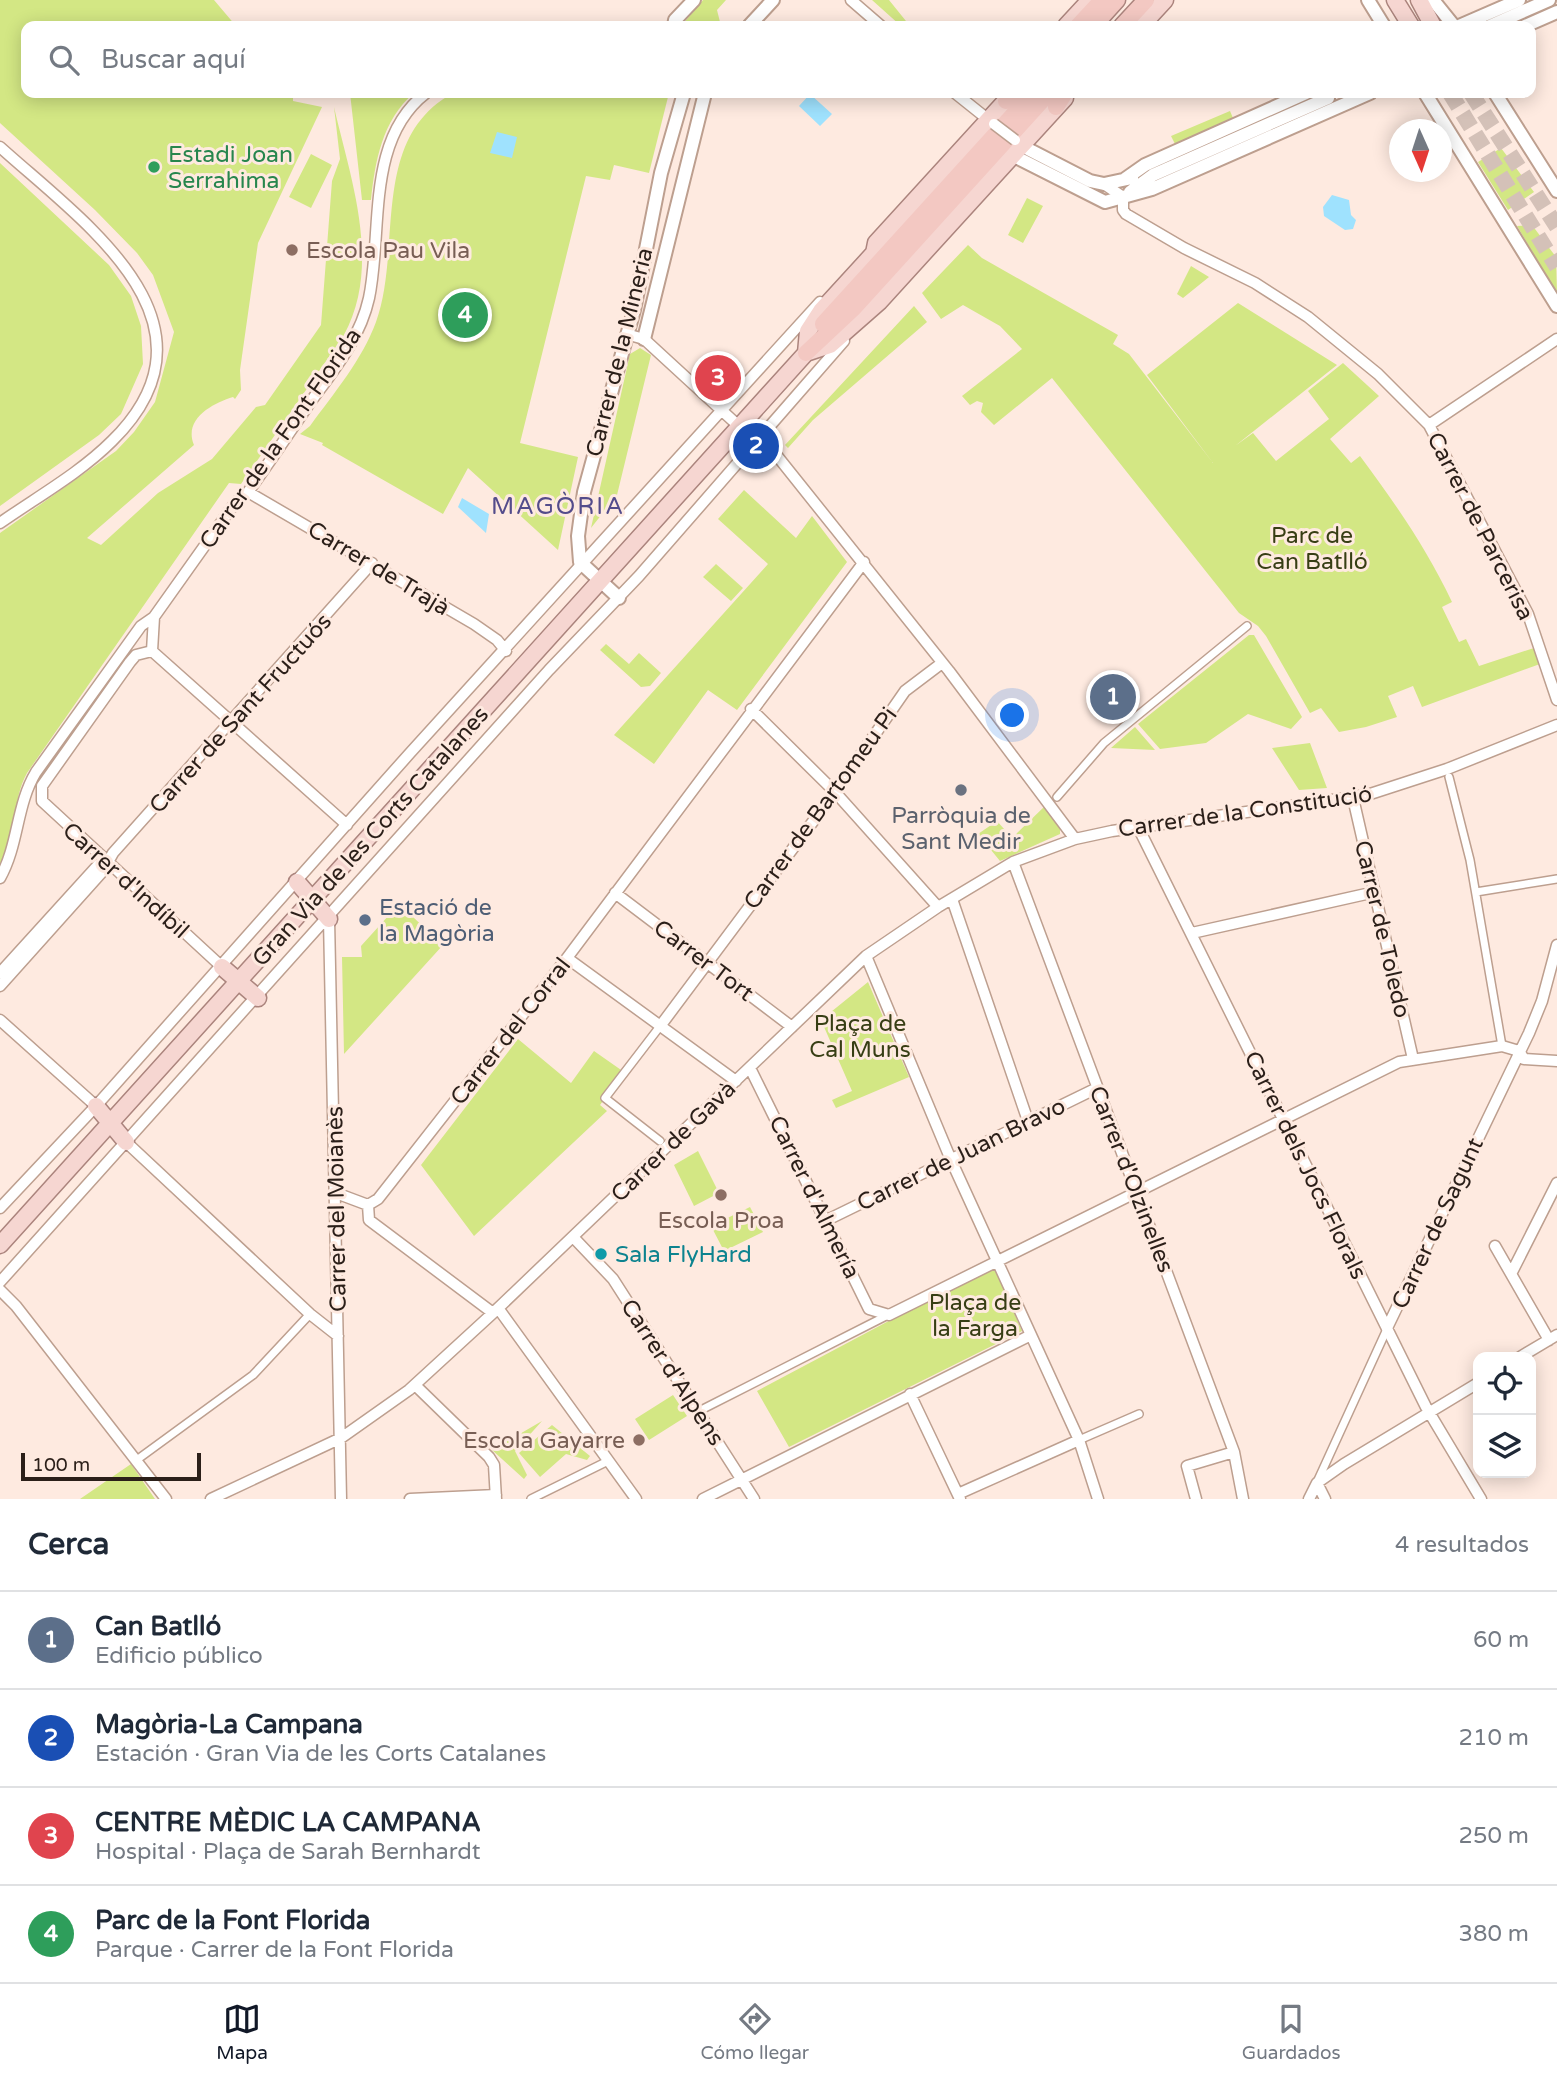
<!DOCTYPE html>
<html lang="es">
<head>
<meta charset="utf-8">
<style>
  body { margin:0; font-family:"Varela Round",sans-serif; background:#f2f2f3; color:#1f2937 }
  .controls { position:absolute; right:21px; bottom:21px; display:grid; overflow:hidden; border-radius:14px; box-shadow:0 4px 18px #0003 }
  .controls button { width:63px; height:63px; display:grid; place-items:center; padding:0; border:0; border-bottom:2px solid #e0e1e3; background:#fff; color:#1f2937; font:35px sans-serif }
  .compass { position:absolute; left:1389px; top:119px; width:63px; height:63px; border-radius:50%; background:#fff; box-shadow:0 4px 18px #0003; rotate:177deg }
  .scale { position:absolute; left:21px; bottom:18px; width:180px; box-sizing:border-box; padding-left:7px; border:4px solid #2b1f19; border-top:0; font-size:19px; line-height:24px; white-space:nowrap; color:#2b1f19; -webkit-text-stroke:5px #feeae0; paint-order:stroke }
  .you { position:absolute; left:1013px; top:716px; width:24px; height:24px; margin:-18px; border:5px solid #fff; border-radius:50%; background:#1a73e8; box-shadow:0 0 0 10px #1a73e833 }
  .badge { display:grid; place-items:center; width:46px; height:46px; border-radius:50%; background:#111827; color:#fff; font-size:23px; font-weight:700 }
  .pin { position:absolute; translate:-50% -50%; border:4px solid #fff; box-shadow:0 2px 7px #0006 }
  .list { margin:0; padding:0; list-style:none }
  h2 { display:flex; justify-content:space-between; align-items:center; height:91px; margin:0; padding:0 28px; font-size:30px }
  h2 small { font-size:23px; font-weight:400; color:#747a83 }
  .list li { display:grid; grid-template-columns:46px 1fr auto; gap:21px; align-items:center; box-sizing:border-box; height:98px; padding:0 28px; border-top:2px solid #e0e1e3 }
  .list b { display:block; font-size:26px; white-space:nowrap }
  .list p { margin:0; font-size:23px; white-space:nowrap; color:#747a83 }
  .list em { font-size:23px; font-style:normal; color:#747a83 }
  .icon { flex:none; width:38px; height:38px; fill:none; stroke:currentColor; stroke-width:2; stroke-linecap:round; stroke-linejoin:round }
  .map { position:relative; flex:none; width:1557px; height:1499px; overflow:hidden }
  .search { position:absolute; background:#fff; box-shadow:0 4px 18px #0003; left:21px; right:21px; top:21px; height:77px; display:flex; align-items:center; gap:18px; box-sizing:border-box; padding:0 24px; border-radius:14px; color:#747a83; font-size:26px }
  .sheet { height:483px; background:#fff }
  nav { display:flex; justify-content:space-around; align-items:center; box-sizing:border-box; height:98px; border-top:2px solid #e0e1e3; background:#fff; font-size:19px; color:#747a83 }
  nav a { display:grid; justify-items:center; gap:4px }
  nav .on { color:#111827 }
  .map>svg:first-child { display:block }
</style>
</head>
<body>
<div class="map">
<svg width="1557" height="1499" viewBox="0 0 1557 1499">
  <rect width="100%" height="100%" fill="#feeae0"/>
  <!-- green -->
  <path fill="#d3e784" d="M0,0H214L236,26H26V93H293V101L322,107L258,243L240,370L241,390L235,399L233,397C213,403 183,419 194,445L87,538L101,545L158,493L212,459L256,407L265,405L321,325L332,181L340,159L334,107C351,180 382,265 344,335L241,484L229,483L27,773C11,802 18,836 0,864V533L116,451L134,432L155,402L174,332L153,275L137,253L95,210L0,123Z
    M703,0H726L717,10L721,26H681Z
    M872,0H889L910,26H901Z
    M350,93H414C382,120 375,162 371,200H362Z
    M453,93H669L649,173L614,165L610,180L586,176L520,443L578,457L558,550L468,468L443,514L322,445L323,443L300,434L310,426C334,393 362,360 376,322C403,247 369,139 453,93Z
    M1230,111L1233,118L1175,144L1171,136Z
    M1501,148L1534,192L1508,210L1478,162Z
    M311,154L332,165L311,208L289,197Z
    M0,163L109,265L131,296L141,326L143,364L121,414L99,435L0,506Z
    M1027,198L1043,206L1023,243L1008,235Z
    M1532,225L1556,257L1557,293L1517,226Z
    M968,245L982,258L1118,335L1113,344L1129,354L1213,463L1147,375L1238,303L1337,365L1235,446L1253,433L1276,461L1329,419L1308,391L1343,363L1379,396L1330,439L1351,463L1360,456C1395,503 1427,549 1452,602L1442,607L1459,642L1466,639L1479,666L1534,648L1540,664L1422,707L1413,686L1388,696L1397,717L1366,727L1339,732L1321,708L1310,713L1266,636L1258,626L1239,613L1052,378L994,425L981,412L983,403L977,401L970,405L962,396L1022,349L1000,326L963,305L941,319L922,293Z
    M1191,266L1209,277L1183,298L1177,294Z
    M914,306L927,322L813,420L788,448L785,445Z
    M640,348L651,355L617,495L591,528L630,354Z
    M744,490L796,538L812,516L847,562L737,710L708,690L654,764L614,735L768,564L718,519Z
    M716,564L743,588L731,601L703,577Z
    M1249,635H1254L1302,717L1291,729L1248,714L1206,743L1160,749L1138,724Z
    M606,644L629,664L639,653L661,673L650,686L641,687L600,650Z
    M1135,727L1155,750L1111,748Z
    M1310,743L1327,788L1299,790L1272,748Z
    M1045,806L1060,826V834L1000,861L978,834L997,821L1012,838Z
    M399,904L443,945L344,1054L342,957H362L361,946Z
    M868,982L909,1077L836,1108L832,1100L852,1091L821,1020Z
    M518,1039L571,1083L594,1051L624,1072L600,1105L607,1111L474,1236L421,1165Z
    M698,1151L719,1193L694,1206L674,1165Z
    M750,1207L763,1232L724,1251L711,1226Z
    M995,1269L1022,1331L789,1447L757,1391L981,1272Z
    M673,1395L687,1416L649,1440L635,1419Z
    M542,1421L515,1451L527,1475L524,1479L492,1450Z
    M552,1425L590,1456L587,1460L566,1454L540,1477L519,1453Z
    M131,1464L155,1499H80Z"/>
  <!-- water -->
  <path fill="#9fe2fe" d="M810,94L832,114L820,126L799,106Z
    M497,132L517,137L512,158L490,153Z
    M1332,195L1349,200L1351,215L1356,220L1353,229L1345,230L1324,216L1323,207Z
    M462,498L489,514L486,533L458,507Z"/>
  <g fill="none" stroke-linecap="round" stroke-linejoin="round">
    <!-- primary-tunnel -->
    <path stroke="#d4c1b8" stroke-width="16" stroke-dasharray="16 8" stroke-linecap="butt" d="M1450,93L1557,267
      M1471,93L1557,227"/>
    <!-- pedestrian casing -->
    <g stroke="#bd9f8f" stroke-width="10">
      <path id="pedestrian" d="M1449,777L1470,860L1502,1046
        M1057,797L1104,743L1247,626
        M1476,892L1557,879
        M660,1141L605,1098L661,1025
        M699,1411L888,1315
        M1079,1440L1139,1414
        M138,1459L253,1375L310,1314
        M1318,1480L1387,1329
        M531,1499L608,1461"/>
    </g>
    <!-- minor casing -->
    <g stroke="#bd9f8f" stroke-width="13">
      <path id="minor" d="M851,0L881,26
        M955,93L990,121
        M0,147C83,222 232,323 112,441C80,473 37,497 0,523
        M1104,184L1123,197V210L1126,214L1184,248L1255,283L1308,317L1378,374L1429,425L1528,614L1557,700
        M626,334L644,339L755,441L770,447L949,671L1075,839
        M1429,425L1557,339
        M248,492L474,624L497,640L506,651
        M152,651L154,617
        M751,709L835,792L938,907
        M1353,798L1413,1059
        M1138,827L1426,1407L1481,1499
        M1013,862L1234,1452L1243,1499
        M0,878C19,844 16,805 36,772L141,626L154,617L235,503L248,492C269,463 289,433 309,404C333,371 360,339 369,298C383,232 365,140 426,93
        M615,893L792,1027
        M952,899L1028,1121
        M329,919L341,1499
        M1192,933L1375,892
        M866,956L951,1160L1079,1440L1098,1499
        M567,958L736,1081
        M222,967L42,801V786L130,662L136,655L152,651L347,825
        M0,973L98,865L106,862
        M0,986L103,871L113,853L372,563
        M0,1020L96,1106
        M661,1025L835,792L905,691L942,663
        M750,1068L869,1309L889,1315L1399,1062L1502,1046L1519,1051L1524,1059L1557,1061
        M126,1142L310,1314L338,1336
        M336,1193L368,1205
        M368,1205L378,1199L567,958L864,562
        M368,1205L369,1220L493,1313
        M0,1208L96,1106L410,753L820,302
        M825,1221L1097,1088
        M573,1237L613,1279L754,1499
        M1495,1246L1549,1340
        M1511,1274L1557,1183
        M0,1282L549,670L639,576L844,341
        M0,1290L16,1306L166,1499
        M498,1308L636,1499
        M1387,1328L1529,1033L1542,1001L1557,945
        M1520,1357L1557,1335
        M415,1385L489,1457L494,1465L496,1499
        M910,1394L960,1499
        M1317,1483L1325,1499
        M958,1494L1079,1440
        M211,1499L341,1438L409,1390L493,1313L866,956L938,907L1013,862L1075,839L1112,831L1367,795L1447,769L1557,725
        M410,1499L496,1495
        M703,1499L1031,1335
        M1196,1499L1187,1466L1234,1452
        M1309,1499L1317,1483L1344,1464L1478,1383"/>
    </g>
    <!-- tertiary casing -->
    <g stroke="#bd9f8f" stroke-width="16">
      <path id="tertiary" d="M1368,0L1384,26
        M1433,0L1454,26
        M674,26L675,20L694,0
        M749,26L773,0
        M1459,26L1519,0
        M1490,26L1549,0
        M1525,26L1557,12
        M1425,93L1557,306
        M1495,93L1557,191
        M1022,146L1090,181L1104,184L1132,178
        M1014,156L1105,202L1152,189L1370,93
        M1125,179L1145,165L1306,93
        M1130,192L1153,175L1328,98
        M644,339L705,93
        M619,598L580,562L578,536L584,492L634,310L661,173L684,93"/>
    </g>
    <!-- primary casing -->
    <g stroke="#ab847d" stroke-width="19">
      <path id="primary" d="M1395,0L1411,26
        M1419,0L1433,26
        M1066,26L1090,0
        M1141,26L1165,0
        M806,353L808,331L821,311L874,253L876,243L1013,93
        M297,882L329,919
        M222,967L258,998
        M96,1106L126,1142
        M0,1245L806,353L830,345L879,302L1065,98"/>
    </g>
    <!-- trunk casing -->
    <g stroke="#ab847d" stroke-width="19">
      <path id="trunk" d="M1098,21L1117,0
        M1078,26L1102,0
        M1122,26L1146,0
        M1006,101L1016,93
        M1056,107L1065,93
        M823,324L1033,93
        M806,353L854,308L1049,93"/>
    </g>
    <!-- pedestrian -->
    <use href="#pedestrian" stroke="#fff" stroke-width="7"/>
    <!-- minor -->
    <use href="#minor" stroke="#fff" stroke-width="10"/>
    <!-- tertiary -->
    <use href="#tertiary" stroke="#fff" stroke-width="12"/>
    <!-- primary -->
    <use href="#primary" stroke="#f6d6d1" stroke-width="16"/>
    <!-- trunk -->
    <use href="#trunk" stroke="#f3c8c2" stroke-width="16"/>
    <!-- minor-bridge casing -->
    <g stroke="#bd9f8f" stroke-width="13" stroke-linecap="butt">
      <path id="minor-bridge" d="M994,124L1015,140"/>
    </g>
    <!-- minor-bridge -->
    <use href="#minor-bridge" stroke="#fff" stroke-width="10"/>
  </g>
  <!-- markers -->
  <circle fill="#2e9e5b" stroke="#feeae0" stroke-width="2.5" cx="154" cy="167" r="7"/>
  <g fill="#8d6e63" stroke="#feeae0" stroke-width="2.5">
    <circle cx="292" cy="250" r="7"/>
    <circle cx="721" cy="1195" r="7"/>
    <circle cx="639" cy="1440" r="7"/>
  </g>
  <circle fill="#6b7280" stroke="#feeae0" stroke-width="2.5" cx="961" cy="790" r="7"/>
  <circle fill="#5c6f8a" stroke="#feeae0" stroke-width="2.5" cx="365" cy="920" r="7"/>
  <circle fill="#0f9aa8" stroke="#feeae0" stroke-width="2.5" cx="601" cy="1254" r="7"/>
  <g text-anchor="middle" stroke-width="6" stroke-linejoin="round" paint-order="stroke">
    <!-- leisure labels -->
    <g font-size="23" fill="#27864d" stroke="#feeae0" text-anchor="start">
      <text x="168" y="162">Estadi Joan<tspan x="168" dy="26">Serrahima</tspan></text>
    </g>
    <!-- education labels -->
    <g font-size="23" fill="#785e54" stroke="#feeae0" text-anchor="start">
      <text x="306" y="258">Escola Pau Vila</text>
      <text x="721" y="1228" text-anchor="middle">Escola Proa</text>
      <text x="625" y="1448" text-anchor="end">Escola Gayarre</text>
    </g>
    <!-- street labels -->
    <g font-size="23" fill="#2b1f19" stroke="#feeae0">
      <text transform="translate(619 352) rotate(-76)" y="8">Carrer de la Mineria</text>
      <text transform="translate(280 438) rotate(-55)" y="8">Carrer de la Font Florida</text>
      <text transform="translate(1481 526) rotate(63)" y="8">Carrer de Parcerisa</text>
      <text transform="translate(379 568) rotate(31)" y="8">Carrer de Trajà</text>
      <text transform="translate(240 713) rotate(-48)" y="8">Carrer de Sant Fructuós</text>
      <text transform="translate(820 808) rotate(-54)" y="8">Carrer de Bartomeu Pi</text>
      <text transform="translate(1245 811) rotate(-8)" y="8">Carrer de la Constitució</text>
      <text transform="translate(370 836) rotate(-48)" y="8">Gran Via de les Corts Catalanes</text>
      <text transform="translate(126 880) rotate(42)" y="8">Carrer d'Indíbil</text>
      <text transform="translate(1383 929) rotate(77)" y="8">Carrer de Toledo</text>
      <text transform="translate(704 960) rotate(37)" y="8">Carrer Tort</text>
      <text transform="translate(510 1031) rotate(-52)" y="8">Carrer del Corral</text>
      <text transform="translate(673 1141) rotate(-44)" y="8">Carrer de Gavà</text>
      <text transform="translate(961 1154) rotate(-26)" y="8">Carrer de Juan Bravo</text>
      <text transform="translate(1306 1165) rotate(64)" y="8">Carrer dels Jocs Florals</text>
      <text transform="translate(1132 1179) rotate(69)" y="8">Carrer d'Olzinelles</text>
      <text transform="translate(815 1197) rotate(64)" y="8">Carrer d'Almería</text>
      <text transform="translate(336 1209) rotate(-91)" y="8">Carrer del Moianès</text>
      <text transform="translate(1437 1223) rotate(-65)" y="8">Carrer de Sagunt</text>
      <text transform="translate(673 1372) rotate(57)" y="8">Carrer d'Alpens</text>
    </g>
    <!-- park labels -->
    <g font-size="23" fill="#373e14" stroke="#feeae0">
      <text x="1312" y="543">Parc de<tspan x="1312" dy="26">Can Batlló</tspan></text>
      <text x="860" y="1031">Plaça de<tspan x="860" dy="26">Cal Muns</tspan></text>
      <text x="975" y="1310">Plaça de<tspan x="975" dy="26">la Farga</tspan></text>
    </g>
    <!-- worship labels -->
    <g font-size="23" fill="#5b616d" stroke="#feeae0">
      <text x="961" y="823">Parròquia de<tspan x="961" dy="26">Sant Medir</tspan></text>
    </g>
    <!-- service labels -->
    <g font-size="23" fill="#4e5e75" stroke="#feeae0" text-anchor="start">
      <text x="379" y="915">Estació de<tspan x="379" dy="26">la Magòria</tspan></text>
    </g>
    <!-- culture labels -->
    <g font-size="23" fill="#0d838f" stroke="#feeae0" text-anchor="start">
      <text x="615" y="1262">Sala FlyHard</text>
    </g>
    <!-- neighbourhood labels -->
    <g font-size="24" letter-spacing="2" fill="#544c8b" stroke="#feeae0">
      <text x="558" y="514">MAGÒRIA</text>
    </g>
  </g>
</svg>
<div class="controls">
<button><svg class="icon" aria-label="locate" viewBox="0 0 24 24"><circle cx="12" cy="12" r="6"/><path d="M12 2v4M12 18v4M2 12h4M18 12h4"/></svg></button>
<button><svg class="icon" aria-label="layers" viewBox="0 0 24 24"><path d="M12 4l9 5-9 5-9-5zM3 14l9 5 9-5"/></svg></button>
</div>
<svg class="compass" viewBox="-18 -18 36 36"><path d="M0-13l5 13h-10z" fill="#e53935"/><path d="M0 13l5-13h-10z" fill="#747a83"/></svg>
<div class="scale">100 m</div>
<div class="you"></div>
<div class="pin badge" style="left:1113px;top:697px;background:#5c6f8a">1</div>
<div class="pin badge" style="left:756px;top:446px;background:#1a4fb4">2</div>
<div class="pin badge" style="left:718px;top:378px;background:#e0444e">3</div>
<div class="pin badge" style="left:465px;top:315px;background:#2e9e5b">4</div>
<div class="search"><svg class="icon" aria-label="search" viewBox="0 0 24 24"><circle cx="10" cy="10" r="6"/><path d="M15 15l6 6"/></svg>Buscar aquí</div>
</div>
<section class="sheet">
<h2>Cerca<small>4 resultados</small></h2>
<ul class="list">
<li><span class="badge" style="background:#5c6f8a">1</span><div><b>Can Batlló</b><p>Edificio público</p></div><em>60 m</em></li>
<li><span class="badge" style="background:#1a4fb4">2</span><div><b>Magòria-La Campana</b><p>Estación · Gran Via de les Corts Catalanes</p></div><em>210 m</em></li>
<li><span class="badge" style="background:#e0444e">3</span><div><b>CENTRE MÈDIC LA CAMPANA</b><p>Hospital · Plaça de Sarah Bernhardt</p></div><em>250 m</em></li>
<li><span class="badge" style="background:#2e9e5b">4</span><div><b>Parc de la Font Florida</b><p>Parque · Carrer de la Font Florida</p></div><em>380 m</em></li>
</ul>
</section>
<nav>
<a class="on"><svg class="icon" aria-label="map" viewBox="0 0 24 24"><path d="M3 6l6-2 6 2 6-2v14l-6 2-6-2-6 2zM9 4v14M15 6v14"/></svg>Mapa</a>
<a><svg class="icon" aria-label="directions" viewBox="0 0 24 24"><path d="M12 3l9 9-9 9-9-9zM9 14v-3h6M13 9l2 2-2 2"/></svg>Cómo llegar</a>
<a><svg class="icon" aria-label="saved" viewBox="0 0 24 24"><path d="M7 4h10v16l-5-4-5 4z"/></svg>Guardados</a>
</nav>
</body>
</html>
